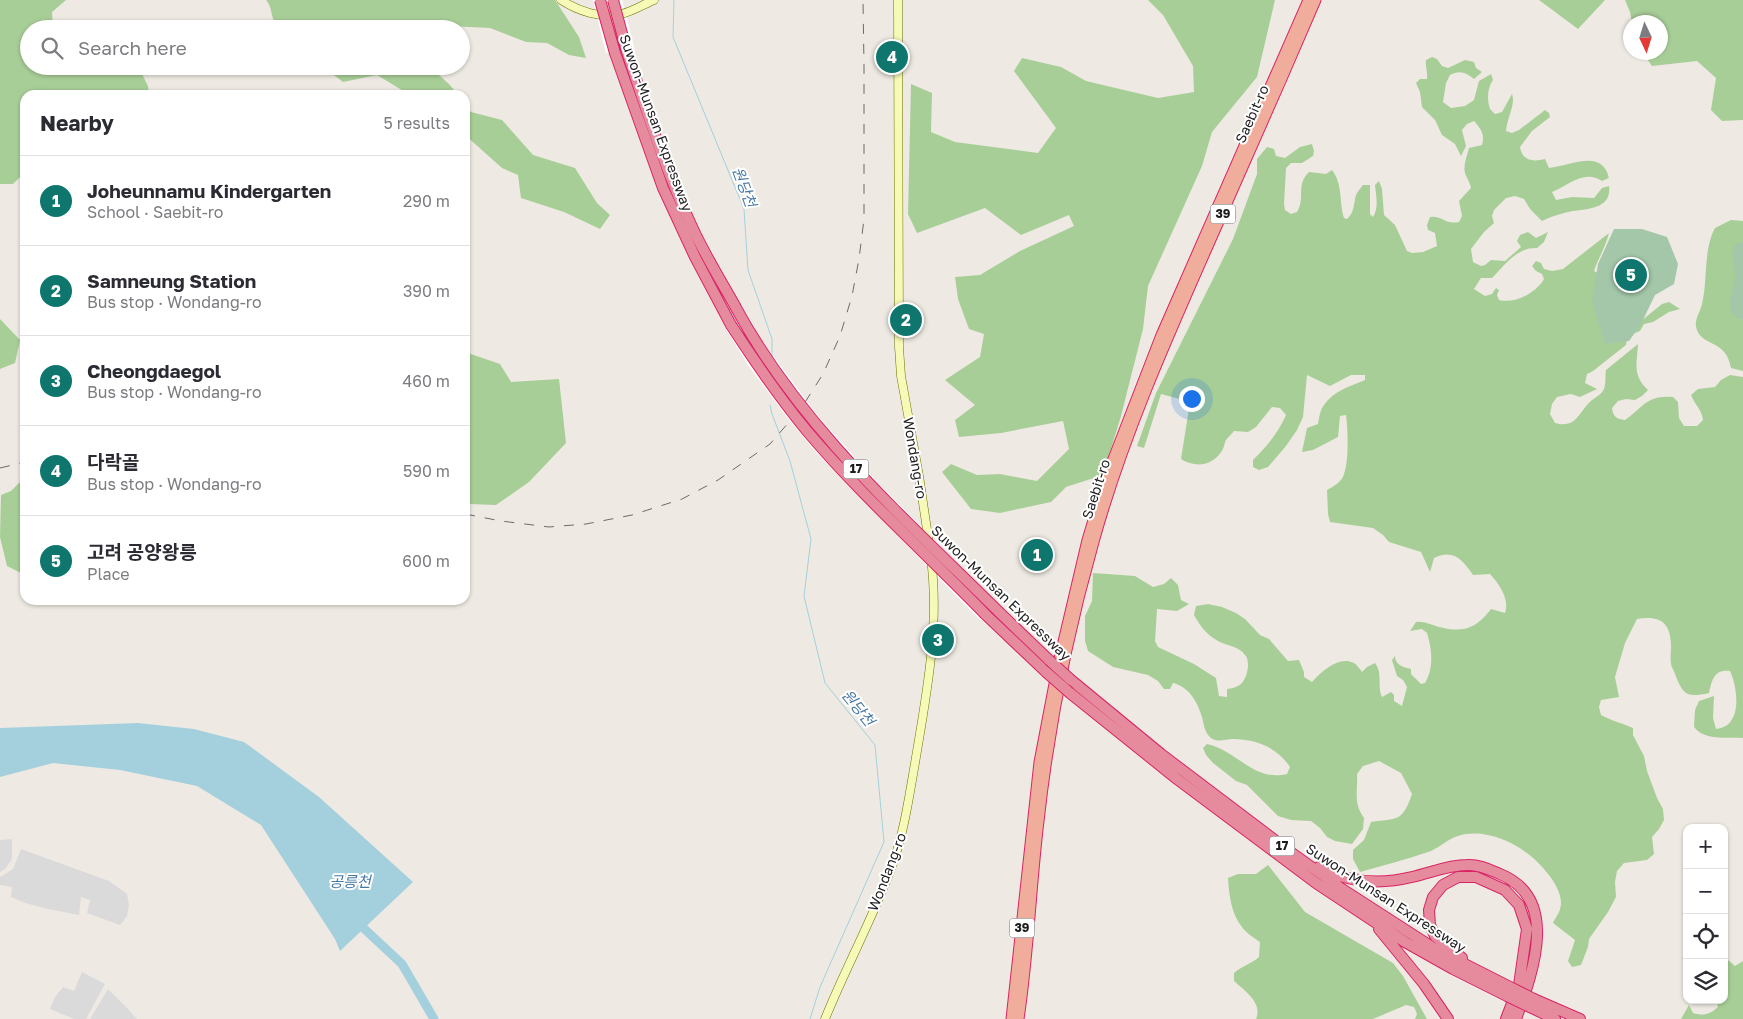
<!DOCTYPE html>
<html lang="en">
<head>
<meta charset="utf-8">
<style>
  body { margin:0; font-family:"Golos Text","Noto Sans KR",sans-serif; background:#f7f7f7; color:#2b2b33 }
  .controls { position:absolute; right:15px; bottom:15px; display:grid; overflow:hidden; border-radius:10px; box-shadow:0 1px 4px #0004 }
  .controls button { width:45px; height:45px; display:grid; place-items:center; padding:0; border:0; border-bottom:1px solid #e1e1e2; background:#fff; color:#2b2b33; font:25px sans-serif }
  .compass { position:absolute; left:1623px; top:15px; width:45px; height:45px; border-radius:50%; background:#fff; box-shadow:0 1px 4px #0004; rotate:176deg }
  .you { position:absolute; left:1191px; top:398px; width:18px; height:18px; margin:-12px; border:4px solid #fff; border-radius:50%; background:#1a73e8; box-shadow:0 0 0 8px #1a73e833 }
  .badge { display:grid; place-items:center; width:32px; height:32px; border-radius:50%; background:#0f766e; color:#fff; font-size:16px; font-weight:700 }
  .pin { position:absolute; translate:-50% -50%; border:2px solid #fff; box-shadow:0 1px 5px #0006 }
  .list { margin:0; padding:0; list-style:none }
  h2 { display:flex; justify-content:space-between; align-items:center; height:65px; margin:0; padding:0 20px; font-size:21px }
  h2 small { font-size:16px; font-weight:400; color:#7c7c81 }
  .list li { display:grid; grid-template-columns:32px 1fr auto; gap:15px; align-items:center; box-sizing:border-box; height:90px; padding:0 20px; border-top:1px solid #e1e1e2 }
  .list b { display:block; font-size:19px; white-space:nowrap }
  .list p { margin:0; font-size:16px; white-space:nowrap; color:#7c7c81 }
  .list em { font-size:16px; font-style:normal; color:#7c7c81 }
  .icon { flex:none; width:28px; height:28px; fill:none; stroke:currentColor; stroke-width:2; stroke-linecap:round; stroke-linejoin:round }
  .map { position:relative; flex:none; width:1743px; height:1019px; overflow:hidden }
  .search { position:absolute; background:#fff; box-shadow:0 1px 4px #0004; left:20px; top:20px; width:450px; height:55px; display:flex; align-items:center; gap:12px; box-sizing:border-box; padding:0 18px; border-radius:28px; color:#7c7c81; font-size:19px }
  .panel { position:absolute; background:#fff; box-shadow:0 1px 4px #0004; left:20px; top:90px; width:450px; height:515px; border-radius:15px }
  .map>svg:first-child { display:block }
</style>
</head>
<body>
<div class="map">
<svg width="1743" height="1019" viewBox="0 0 1743 1019">
  <rect width="100%" height="100%" fill="#eeeae3"/>
  <!-- residential -->
  <path fill="#dbdada" d="M12,839V859L5,869L0,872V840Z
    M21,849L109,881L127,894L129,905L127,916L120,925L87,913L90,900L81,897L79,915L48,909L25,903L11,897L12,887L0,885V877L13,869Z
    M82,972L105,984L86,1019H74L50,1009L55,997L63,987L74,991Z
    M108,989L125,1006L137,1019H90Z"/>
  <!-- forest -->
  <path fill="#a8ce97" d="M0,0H66L52,12L53,29H29V66H138L148,86L149,95H25V172L13,184H0Z
    M266,0H555L579,37L586,58L569,55L547,43L526,42L490,28L448,26L439,29H280C269,19 274,9 266,0Z
    M1148,0H1275L1257,77L1212,132L1202,166L1148,286L1143,329L1121,416L1103,475L1066,487L1051,502L1000,513L971,509L942,472L951,464L977,475L1000,474L1037,481L1069,449L1063,421L1001,433L959,437L955,420L975,405L945,380L980,357L984,334L969,329L958,299L955,277L980,275L1020,251L1074,226L1069,215L1021,235L985,208L917,233L908,214L911,84L932,93L931,132L955,142L1038,153L1056,128L1014,71L1022,58L1061,67L1086,81L1158,98L1194,92L1193,66L1163,15Z
    M1539,0H1605L1578,29Z
    M1625,0H1743V120L1722,121L1711,110L1716,78L1697,61L1652,66L1643,53L1660,52V22H1632L1630,12Z
    M1432,57L1437,59L1442,66L1448,68L1465,60L1474,62L1476,68L1482,72L1474,79C1466,72 1459,70 1450,75L1446,83L1443,102L1451,108L1465,106L1474,100L1479,81L1491,74L1493,80C1487,88 1487,100 1490,109L1495,114L1502,112L1512,94C1516,104 1507,118 1506,131L1512,133L1519,130L1545,110L1549,113L1550,117L1532,131L1520,147C1522,161 1533,162 1545,159L1549,168C1570,166 1602,148 1609,178L1602,181C1584,169 1569,185 1552,192L1556,200L1572,197L1594,198L1602,188L1609,186C1612,208 1589,209 1573,211C1562,213 1552,216 1542,221L1530,209L1524,199L1515,196L1506,198L1494,210L1492,216L1494,223L1484,232L1471,249L1473,262L1481,266L1485,265L1491,260L1505,261L1521,247L1517,241L1520,235L1528,232L1536,238L1548,232L1544,242L1537,248C1517,247 1505,265 1492,278H1481L1474,289L1485,296L1492,294L1496,288L1499,290L1497,295L1499,300C1515,304 1536,293 1544,279L1542,274L1536,271L1532,266L1536,261L1541,263L1544,269L1552,271L1563,269L1609,233C1606,246 1598,259 1594,271L1609,279L1641,321L1662,304L1669,302L1680,309L1669,312L1653,322L1644,324L1640,331L1633,334L1627,339L1626,345L1593,371L1587,374L1585,383L1597,389L1580,397L1571,394L1557,397L1552,404L1550,414L1555,423C1577,429 1578,412 1592,400C1597,396 1601,395 1604,389C1606,384 1605,376 1606,370L1638,344C1637,364 1632,375 1648,390L1642,396L1635,400L1626,399L1618,401L1612,408C1613,417 1617,419 1625,420C1644,407 1646,395 1673,397L1678,402L1679,418L1684,426H1697L1703,420C1702,410 1695,405 1691,395L1698,389L1715,387L1721,380L1730,375L1743,377V738C1728,737 1704,741 1694,727L1695,710L1699,701L1714,696L1713,718L1716,729C1743,727 1738,688 1730,671C1714,669 1712,680 1709,693C1687,698 1683,695 1675,674C1674,670 1671,667 1671,663C1670,658 1671,653 1671,647C1671,623 1661,615 1637,619L1625,643L1615,677L1619,697L1601,700L1599,707L1601,715C1612,721 1622,723 1633,728V735L1644,756L1647,771L1657,798L1663,809L1664,820L1659,829L1652,837L1654,854L1647,860L1624,863L1617,871L1615,882L1616,897L1608,912L1589,939L1588,947L1581,965L1572,967L1568,961L1575,940L1553,923C1555,918 1559,914 1560,909C1564,898 1555,882 1548,874C1530,849 1490,826 1458,836C1448,839 1440,847 1431,851C1408,859 1384,865 1360,872L1353,859V850L1364,840L1371,822C1397,818 1402,823 1412,794L1401,773L1379,761L1363,766L1357,774C1358,792 1353,802 1364,818L1363,829L1352,844L1335,841L1327,837L1320,828L1311,821L1291,820L1278,816L1247,785L1236,781L1213,763L1206,755L1203,748L1207,744C1238,751 1253,782 1287,774L1290,767C1278,748 1256,739 1233,739C1225,739 1218,743 1211,738C1204,732 1204,724 1202,717C1197,701 1189,687 1173,683L1170,689H1164L1158,681L1148,675L1113,667L1088,651L1085,641V616L1092,601L1093,573L1135,576L1153,587L1164,584L1171,578L1178,585L1181,600L1189,604L1177,611L1157,609L1155,641L1158,647L1194,664L1216,678L1219,696L1227,697V689C1241,688 1246,681 1248,667C1248,663 1248,658 1245,655C1239,646 1227,646 1218,641C1207,635 1200,626 1194,615L1196,606L1208,604L1222,607L1236,613L1245,619L1260,635L1269,639L1288,661L1299,660L1304,672V677L1312,682C1321,672 1339,655 1354,663C1357,665 1360,669 1362,672L1367,667L1375,663C1383,673 1377,686 1382,697L1391,692L1394,695V701L1402,706L1407,687L1403,680L1397,676L1392,660L1395,656C1395,665 1403,667 1411,669V674L1421,684L1425,683C1434,668 1432,649 1427,633L1422,629L1410,631L1416,622C1425,621 1431,625 1439,627C1463,633 1476,629 1491,609L1505,613C1510,599 1499,584 1490,574L1473,575C1462,559 1453,549 1434,558L1430,572L1421,552L1389,542L1383,535L1373,528L1330,522L1328,514L1327,490C1334,486 1342,482 1344,474C1349,461 1348,429 1346,415L1340,416L1338,437L1313,450L1302,452L1307,428L1318,424C1319,418 1320,410 1324,405C1333,391 1351,386 1365,380V375H1351L1330,386L1307,375L1303,417L1297,430L1286,446L1268,467L1259,470L1253,467V460C1267,446 1278,433 1286,415L1280,408L1272,407L1256,427L1248,432L1234,431C1232,434 1228,437 1226,440C1224,444 1224,449 1221,452C1212,466 1195,468 1181,459L1190,402L1161,394L1144,448L1137,446L1156,393L1233,239L1257,174V159L1267,147L1274,149L1276,156L1285,158L1300,147L1312,144L1314,151L1313,156L1302,163H1291L1286,168L1284,204L1285,210L1291,214L1297,212C1306,197 1295,186 1309,172L1326,174L1332,170C1343,184 1339,202 1344,218L1347,219C1354,212 1353,208 1355,200C1355,194 1360,189 1363,185H1370V214L1373,217C1379,208 1376,196 1375,185L1379,181L1382,189L1384,215L1395,225L1407,251L1412,253L1423,252L1437,246L1435,233L1428,230L1427,225L1430,217C1442,215 1445,225 1459,222L1462,216L1459,201L1471,188C1470,182 1467,179 1465,173C1463,165 1467,156 1469,148L1482,145C1485,134 1481,129 1474,121L1467,124L1462,130L1466,146L1461,156L1455,144L1442,135L1435,120L1422,107L1420,92L1416,83L1420,79H1427C1428,72 1425,67 1426,60Z
    M322,66H429L449,84L458,95H410L377,75L343,82Z
    M465,104L471,112L502,120L533,155L575,168L597,203L610,215L600,229L564,212L521,198L518,175L502,168L465,135Z
    M1731,220L1743,221V371L1731,368C1726,339 1703,347 1697,330C1693,321 1700,313 1702,304C1708,280 1703,250 1715,228Z
    M0,319L20,340L15,363L0,369Z
    M465,352L500,364L511,382L559,379L566,443L529,482L496,505L469,504L465,501Z
    M25,482V575L7,566L0,537L1,495L11,491L19,483Z
    M1268,865L1305,912L1393,963L1403,976L1427,1019H1415L1417,1014L1414,1007L1406,1005L1373,1019H1256C1263,1003 1245,991 1234,981V973C1242,966 1251,964 1259,957L1260,942C1254,938 1246,933 1242,927C1231,914 1229,894 1228,878L1238,874H1256Z
    M1728,960L1735,966L1743,961V1019H1681L1689,1005L1693,1013C1704,1016 1709,1015 1718,1007L1717,1000H1724V963Z"/>
  <!-- cemetery -->
  <path fill="#a4c7a9" d="M1614,229H1642L1667,237L1678,264L1674,284L1655,295L1641,324L1629,341L1605,344L1592,302L1598,264Z
    M1743,242V319H1738L1731,312L1730,300L1735,277L1732,254L1735,244Z"/>
  <!-- water -->
  <path fill="#a3d0dc" d="M138,723L194,729L244,742L319,797L413,882L340,951L335,939L261,825L197,786L120,770L53,763L0,777V728Z"/>
  <!-- pier -->
  <path fill="#fff" d="M593,0H622L635,51L606,53Z
    M740,303L764,343L818,416L879,484L1003,609L995,617L988,611L980,620L814,450L786,416L748,365L726,329L737,322L731,310Z"/>
  <g fill="none" stroke-linecap="round" stroke-linejoin="round">
    <!-- stream -->
    <path stroke="#a3d0dc" stroke-width="1" d="M674,0L673,37L744,209L748,270L772,339V356
      M770,405L772,414L790,461L811,539L804,596L825,683L875,745L884,842L820,987L810,1019"/>
    <!-- river -->
    <path stroke="#a3d0dc" stroke-width="9" d="M357,922L402,964L434,1019"/>
    <!-- secondary casing -->
    <g stroke="#697305" stroke-width="9">
      <path id="secondary" d="M561,0C578,11 601,19 621,14C632,12 644,4 654,0
        M898,0L899,347L901,376L919,476L929,543
        M825,1019C846,967 873,918 892,866C904,833 909,797 915,763C926,697 940,626 931,559"/>
    </g>
    <!-- trunk casing -->
    <g stroke="#d82465" stroke-width="11">
      <path id="trunk" d="M1011,1019L1039,762L1058,663L1087,540L1106,477L1161,335L1308,0
        M1019,1019C1029,953 1031,887 1039,821C1049,730 1069,630 1094,542C1122,441 1164,346 1206,251C1243,168 1280,84 1316,0"/>
    </g>
    <!-- motorway casing -->
    <g stroke="#d82465" stroke-width="12">
      <path id="motorway" d="M627,52C647,112 666,172 693,229C705,255 721,281 735,306
        M615,53L663,188L695,257L731,325
        M1000,613L1049,660
        M985,614L1046,672
        M1071,680L1161,754L1285,848L1342,889L1435,949L1510,987
        M1070,693L1177,779L1316,883L1405,942L1453,969L1507,996
        M1319,867C1349,883 1379,885 1412,877C1430,873 1448,865 1467,865C1479,864 1490,870 1500,874C1561,899 1532,974 1516,1019
        M1379,929L1424,984L1448,1019
        M1462,958L1435,936L1430,925L1429,910L1433,897L1443,885L1458,877H1476L1505,890L1519,905L1527,929L1519,985L1506,1019
        M1534,999L1580,1019
        M1530,1007L1555,1019"/>
    </g>
    <!-- secondary -->
    <use href="#secondary" stroke="#f7f9b6" stroke-width="8"/>
    <!-- trunk -->
    <use href="#trunk" stroke="#f1ad9c" stroke-width="9"/>
    <!-- motorway -->
    <use href="#motorway" stroke="#e68a9d" stroke-width="10"/>
    <!-- rail -->
    <path stroke="#6b6b6b" stroke-width="1" stroke-dasharray="10 10" stroke-linecap="butt" d="M0,468L25,462
      M465,514L501,521L549,527L586,524L632,515L682,499L718,480L770,444L802,407L823,374L840,336L852,296L859,259L864,219V66L863,0"/>
    <!-- motorway-bridge casing -->
    <g stroke="#d82465" stroke-width="12" stroke-linecap="butt">
      <path id="motorway-bridge" d="M600,0L615,53
        M613,0L627,52
        M735,306C800,427 904,518 1000,613
        M731,325C755,362 779,397 807,431C862,496 926,553 985,614
        M1049,660L1071,680
        M1046,672L1070,693
        M1510,987L1534,999
        M1507,996L1530,1007"/>
    </g>
    <!-- motorway-bridge -->
    <use href="#motorway-bridge" stroke="#e68a9d" stroke-width="10"/>
  </g>
  <g text-anchor="middle" stroke-width="4" stroke-linejoin="round" paint-order="stroke">
    <!-- shield labels -->
    <g fill="#fff" stroke="#616161" stroke-width="1">
      <rect x="1210.5" y="204.5" width="25" height="19" rx="4"/>
      <rect x="843.5" y="459.5" width="25" height="19" rx="4"/>
      <rect x="1269.5" y="836.5" width="25" height="19" rx="4"/>
      <rect x="1009.5" y="918.5" width="25" height="19" rx="4"/>
    </g>
    <g font-size="12" font-weight="bold" fill="#1d1d1d">
      <text x="1223" y="218">39</text>
      <text x="856" y="473">17</text>
      <text x="1282" y="850">17</text>
      <text x="1022" y="932">39</text>
    </g>
    <!-- street labels -->
    <g font-size="14" fill="#1d1d1d" stroke="#fff">
      <text transform="translate(1252 114) rotate(-66)" y="5">Saebit-ro</text>
      <text transform="translate(656 123) rotate(70)" y="5">Suwon-Munsan Expressway</text>
      <text transform="translate(915 458) rotate(80)" y="5">Wondang-ro</text>
      <text transform="translate(1096 489) rotate(-72)" y="5">Saebit-ro</text>
      <text transform="translate(1001 593) rotate(44)" y="5">Suwon-Munsan Expressway</text>
      <text transform="translate(887 872) rotate(-69)" y="5">Wondang-ro</text>
      <text transform="translate(1386 898) rotate(33)" y="5">Suwon-Munsan Expressway</text>
    </g>
    <!-- water labels -->
    <g font-size="15" font-style="italic" fill="#4778a4" stroke="#fff">
      <text transform="translate(744 187) rotate(70)" y="5">원당천</text>
      <text transform="translate(858 708) rotate(51)" y="5">원당천</text>
      <text x="350" y="887">공릉천</text>
    </g>
  </g>
</svg>
<div class="controls">
<button>+</button>
<button>−</button>
<button><svg class="icon" aria-label="locate" viewBox="0 0 24 24"><circle cx="12" cy="12" r="6"/><path d="M12 2v4M12 18v4M2 12h4M18 12h4"/></svg></button>
<button><svg class="icon" aria-label="layers" viewBox="0 0 24 24"><path d="M12 4l9 5-9 5-9-5zM3 14l9 5 9-5"/></svg></button>
</div>
<svg class="compass" viewBox="-18 -18 36 36"><path d="M0-13l5 13h-10z" fill="#e53935"/><path d="M0 13l5-13h-10z" fill="#7c7c81"/></svg>
<div class="you"></div>
<div class="pin badge" style="left:1037px;top:555px">1</div>
<div class="pin badge" style="left:906px;top:320px">2</div>
<div class="pin badge" style="left:938px;top:640px">3</div>
<div class="pin badge" style="left:892px;top:57px">4</div>
<div class="pin badge" style="left:1631px;top:275px">5</div>
<div class="search"><svg class="icon" aria-label="search" viewBox="0 0 24 24"><circle cx="10" cy="10" r="6"/><path d="M15 15l6 6"/></svg>Search here</div>
<section class="panel">
<h2>Nearby<small>5 results</small></h2>
<ul class="list">
<li><span class="badge">1</span><div><b>Joheunnamu Kindergarten</b><p>School · Saebit-ro</p></div><em>290 m</em></li>
<li><span class="badge">2</span><div><b>Samneung Station</b><p>Bus stop · Wondang-ro</p></div><em>390 m</em></li>
<li><span class="badge">3</span><div><b>Cheongdaegol</b><p>Bus stop · Wondang-ro</p></div><em>460 m</em></li>
<li><span class="badge">4</span><div><b>다락골</b><p>Bus stop · Wondang-ro</p></div><em>590 m</em></li>
<li><span class="badge">5</span><div><b>고려 공양왕릉</b><p>Place</p></div><em>600 m</em></li>
</ul>
</section>
</div>
</body>
</html>
